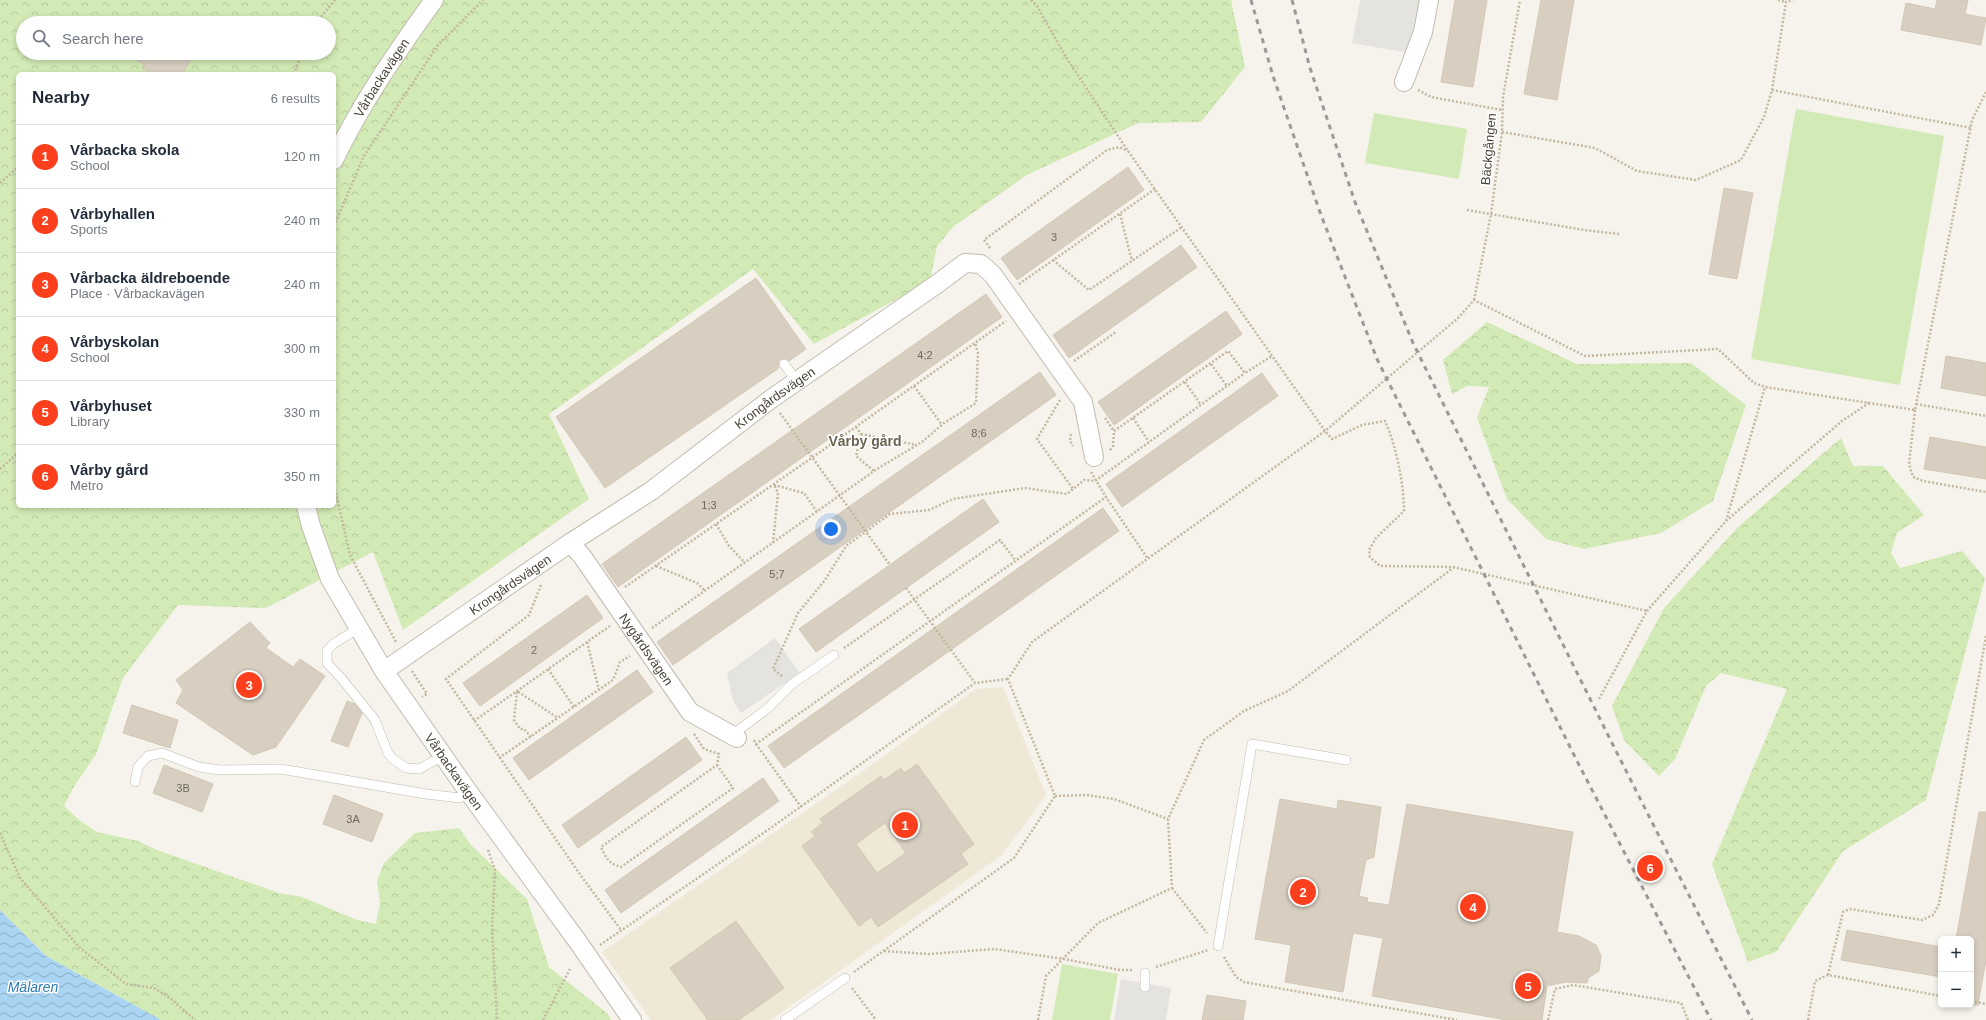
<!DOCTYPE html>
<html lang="en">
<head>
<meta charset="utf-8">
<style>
  body { margin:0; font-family:Helvetica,sans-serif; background:#f6f6f7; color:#1f2937 }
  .controls { position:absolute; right:12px; bottom:12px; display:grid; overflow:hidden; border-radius:6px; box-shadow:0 2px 6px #0003 }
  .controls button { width:36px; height:36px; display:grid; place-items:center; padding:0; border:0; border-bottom:1px solid #e0e1e3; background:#fff; color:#1f2937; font:20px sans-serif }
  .you { position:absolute; left:831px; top:529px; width:14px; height:14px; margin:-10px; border:3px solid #fff; border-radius:50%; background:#1a73e8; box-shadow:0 0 0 6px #1a73e833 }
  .badge { display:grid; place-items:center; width:26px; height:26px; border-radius:50%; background:#fc3f1d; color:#fff; font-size:13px; font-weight:700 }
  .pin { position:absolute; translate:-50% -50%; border:2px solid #fff; box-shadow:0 1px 4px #0006 }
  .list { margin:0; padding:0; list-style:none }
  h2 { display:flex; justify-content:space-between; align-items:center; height:52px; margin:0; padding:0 16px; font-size:17px }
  h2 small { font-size:13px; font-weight:400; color:#747a83 }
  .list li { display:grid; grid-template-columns:26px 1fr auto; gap:12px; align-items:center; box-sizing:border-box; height:64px; padding:0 16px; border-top:1px solid #e0e1e3 }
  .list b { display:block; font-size:15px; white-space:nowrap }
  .list p { margin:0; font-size:13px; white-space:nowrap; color:#747a83 }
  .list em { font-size:13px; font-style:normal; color:#747a83 }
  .icon { flex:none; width:22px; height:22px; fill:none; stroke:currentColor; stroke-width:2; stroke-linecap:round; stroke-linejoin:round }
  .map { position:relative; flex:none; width:1986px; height:1020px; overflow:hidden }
  .search { position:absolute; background:#fff; box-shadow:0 2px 6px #0003; left:16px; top:16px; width:320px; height:44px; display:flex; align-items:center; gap:10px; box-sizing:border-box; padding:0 14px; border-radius:22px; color:#747a83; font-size:15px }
  .panel { position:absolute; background:#fff; box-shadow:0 2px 6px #0003; left:16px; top:72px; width:320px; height:436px; border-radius:6px }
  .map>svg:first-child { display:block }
</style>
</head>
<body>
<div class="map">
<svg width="1986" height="1020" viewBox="0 0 1986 1020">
  <defs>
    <pattern id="forest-crowns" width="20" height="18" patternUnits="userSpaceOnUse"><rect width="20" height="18" fill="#d2eab5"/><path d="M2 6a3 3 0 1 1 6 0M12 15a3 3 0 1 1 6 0" fill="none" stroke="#b6ca9c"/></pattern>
    <pattern id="water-waves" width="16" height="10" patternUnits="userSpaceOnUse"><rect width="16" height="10" fill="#a9d4f2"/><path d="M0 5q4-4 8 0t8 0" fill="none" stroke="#8caec5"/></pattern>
  </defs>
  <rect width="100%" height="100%" fill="#f6f3ec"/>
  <!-- education -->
  <path fill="#efe8d6" d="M1003,687L1046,795L1002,855L771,1020H651L602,952L863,771L976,689Z"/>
  <!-- green -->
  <path fill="#d2eab5" d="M1796,109L1944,136L1900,385L1751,359Z
    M1374,113L1467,129L1459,179L1365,163Z
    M1062,964L1118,974L1110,1020H1052Z"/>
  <!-- forest -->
  <path fill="url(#forest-crowns)" fill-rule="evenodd" d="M0,0H1231L1245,67L1201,122L1138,123L1027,175L954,226L937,246L930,281L814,344L753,269L549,414L589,499L403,630L373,552L266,608L178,605L123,678L96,754L73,788L64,806L79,820L97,832L138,841L157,850L279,893L302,897L357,920L376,924L380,902L377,882L384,863L415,833L459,828L471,845L527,899L549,967L608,1014L611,1020H161L46,956L0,910ZM23,23H329V53H23ZM18,74H334V506H18Z
    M1487,322L1577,364L1691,363L1746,405L1713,501L1661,533L1584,549L1546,539L1507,499L1477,418L1489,387L1467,386L1452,394L1443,360Z
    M1841,438L1853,466H1883L1924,515L1897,533L1891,553L1900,568L1962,551L1985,578L1926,800L1843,851L1776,952L1748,962L1712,864L1787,689L1721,673L1706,686L1675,759L1659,776L1624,740L1612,706L1664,608L1737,528Z"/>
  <!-- parking -->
  <path fill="#e5e3e0" d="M1360,0H1423L1415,44L1403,52L1352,43Z
    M775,638L800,673L741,713L733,701L727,673Z
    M1121,979L1171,988L1166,1020H1114Z"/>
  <!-- water -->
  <path fill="url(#water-waves)" d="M0,910L46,956L161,1020H0Z"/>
  <!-- building -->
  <path fill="#d8cfc1" stroke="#d3c7b4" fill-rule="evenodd" d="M1455,0H1487L1473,87L1441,82Z
    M1541,0H1574L1557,100L1524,94Z
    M1937,0H1968L1965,14L1986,18L1981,45L1901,30L1906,3L1935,9Z
    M124,53H194L183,74H152L142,68L144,64Z
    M1128,167L1144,190L1017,280L1001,258Z
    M1724,188L1753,193L1737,279L1709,274Z
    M1181,245L1197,267L1069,358L1053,335Z
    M756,278L806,349L789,361L786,358L781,359L778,362L779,368L605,488L556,417Z
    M986,294L1002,317L618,587L602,564Z
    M1226,311L1242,334L1114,425L1098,402Z
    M1946,356L1986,363V396L1941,388Z
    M1040,372L1056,395L673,665L657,642Z
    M1262,373L1278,396L1122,507L1106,484Z
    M1930,437L1986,447V479L1924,469Z
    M983,499L999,522L816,652L799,629Z
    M1103,508L1119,531L784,768L768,746Z
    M587,595L603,618L480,706L463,683Z
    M250,622L270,643L266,648L293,667L300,659L325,676L276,747L253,755L176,703L183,690L176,680Z
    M637,670L653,692L529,780L513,758Z
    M347,701L355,704L362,713L348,747L331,741Z
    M132,705L178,720L170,748L123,733Z
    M686,737L702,760L578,848L562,825Z
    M917,764L974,844L961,854L968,864L878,927L871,917L859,926L802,846L815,836L811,832L823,823L820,819L881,776L884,780L901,768L904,773ZM885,823L906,853L877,873L856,844Z
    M164,765L213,784L202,812L153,793Z
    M763,778L779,801L621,913L605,890Z
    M334,795L383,814L372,842L323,824Z
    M1280,799L1337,809L1338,800L1381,807L1374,857L1366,860L1359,896L1368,898L1367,902L1389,905L1407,804L1573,832L1557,932L1579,936L1596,945L1601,956L1599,971L1588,978L1587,983L1566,982L1547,986L1542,1020H1507L1372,996L1383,938L1353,933L1343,992L1285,982L1291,945L1255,939Z
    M1979,812H1986V960L1978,1005H1971V939H1956Z
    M736,921L784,988L739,1020H708L670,968Z
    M1847,930L1941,947V977L1841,960Z
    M1207,995L1246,1001L1243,1020H1202Z"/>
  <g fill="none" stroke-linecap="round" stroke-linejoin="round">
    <!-- service casing -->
    <g stroke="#c2bbae" stroke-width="10">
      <path id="service" d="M784,364L797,381
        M359,628L333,644L327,651V663L342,679L375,720L388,753L393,759L406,768L419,769L443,756
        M737,738L740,729L767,709L792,684L834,655
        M135,782L138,767L148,756L162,753L199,767L220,770L281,769L426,794L460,798L467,790
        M1218,946L1252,744L1346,760
        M1145,987V973
        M785,1020L845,978"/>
    </g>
    <!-- minor casing -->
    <g stroke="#c2bbae" stroke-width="20">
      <g id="minor">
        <path d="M1404,82L1423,32L1429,0"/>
        <path id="s1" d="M334,160C361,103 398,50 434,0"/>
        <path id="s2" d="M306,506L311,526L330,579L384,671L467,790L578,942L632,1020"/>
        <path id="s3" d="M570,543L582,556L690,712L737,738"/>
        <path id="s4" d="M384,671L570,543L651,491L771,399L937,284L965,263L981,264L993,275L1083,402L1094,457"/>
      </g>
    </g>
    <!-- path -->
    <path stroke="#c4b79f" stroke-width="2.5" stroke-dasharray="2 2" stroke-linecap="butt" d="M1031,0L1037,6L1067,59L1128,151L1325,431L1332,439L1362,425L1385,421C1396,445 1404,484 1404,511L1376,538L1369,550L1370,557L1380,566L1453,567L1647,611
      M1778,0L1786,2
      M316,23L335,0
      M294,74L302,53
      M1418,90L1431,97L1502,110
      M1772,90L1971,128
      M1502,132L1595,148L1637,171L1696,180L1741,160L1764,117L1772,90L1786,2L1793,0
      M0,183L18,167
      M1467,210L1584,230L1619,234
      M1120,214L1132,261
      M334,226L364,156L438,45L483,0
      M990,248L984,240L1107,150L1119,147L1128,151
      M1053,260L1089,290L1182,227
      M1019,284L1155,189
      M1474,300L1491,214L1502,132L1503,97L1520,0
      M1074,361L1116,332
      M1211,364L1227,386
      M1185,382L1201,405
      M914,386L942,425
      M1060,400L1037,439L1073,489
      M1916,404L1986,416
      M1915,410L1909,464L1913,477L1923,481L1986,492
      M780,413L890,565
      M1105,418L1114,431
      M1133,418L1149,442
      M856,427L861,434L856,456L874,471
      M861,434L917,445
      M1071,434L1070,441L1073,446
      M1110,450L1113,446L1114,431L1228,351L1245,373L1272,356
      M0,469L18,453
      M1091,472L1106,497
      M334,485L350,555L396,642
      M774,485L804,493L817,512
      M1726,521L1765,387
      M716,524L729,546L745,563
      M773,543L778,493L774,484
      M656,566L697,583L705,591
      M541,585L529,615L446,679L579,873L621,930
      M625,587L813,457L1006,321
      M906,588L975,683
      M652,628L877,469L922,442L944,423L976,403L978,353L975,343
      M587,642L599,690
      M844,648L1000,540L1016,561
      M548,669L574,707
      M412,671L427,694L422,697
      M782,676L773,669L798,613L825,580L846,546L890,514L929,510L953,499L1025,488L1067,494L1084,480L1095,481L1245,373
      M1599,699L1647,611L1726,521L1842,421L1869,403
      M474,721L610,626
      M694,734L704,749L719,754L717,765L601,847C606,858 609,864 621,867L733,788L717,765
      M531,737L524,729H520L514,720L517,691L558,718
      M754,740L756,744L1106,497L1148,559
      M756,744L801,807
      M499,758L613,680L620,662L630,656
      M1055,796L1087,795L1114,799L1168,819
      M0,833L20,878L79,947L126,984L154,988L170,998L195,1020
      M488,850L495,870L492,928L497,1020
      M1172,888L1207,933
      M600,945L772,827L975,683L1008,679
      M884,951L929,954L994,949L1064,959L1120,970H1133
      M1224,957L1236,977L1244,982L1457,1020
      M1156,967L1208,950
      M854,972L1014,858L1055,796L1008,679L1032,642L1325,431L1458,318L1474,300L1585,356L1718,349L1754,383L1765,387L1915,410L1972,120L1986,92
      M1828,975L1843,912L1850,909L1922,920L1933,915L1939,904L1986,636
      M852,988L876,1020
      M1971,1001L1986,1004
      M543,1020L570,969
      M1038,1020L1046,976L1098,923L1172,888L1168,819L1204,740L1244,711L1288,691L1453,568
      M1548,1020L1555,989L1573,985L1681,1003L1688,1020
      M1808,1020L1815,981L1828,975L1941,996"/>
    <!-- service -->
    <use href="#service" stroke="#fff" stroke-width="9"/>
    <!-- minor -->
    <use href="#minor" stroke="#fff" stroke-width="18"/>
    <!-- rail -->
    <path stroke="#9a9a9a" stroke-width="3" stroke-dasharray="5 5" stroke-linecap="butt" d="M1251,0L1273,76L1321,215L1377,359L1576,759L1711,1020
      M1292,0L1310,68L1355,202L1413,343L1611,741L1752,1020"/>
  </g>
  <g text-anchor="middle" stroke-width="3" stroke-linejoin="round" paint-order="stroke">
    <!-- number labels -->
    <g font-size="11" fill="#6e675b">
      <text x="1054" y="241">3</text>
      <text x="925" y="359">4;2</text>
      <text x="979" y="437">8;6</text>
      <text x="709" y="509">1;3</text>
      <text x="777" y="578">5;7</text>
      <text x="534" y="654">2</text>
      <text x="183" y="792">3B</text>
      <text x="353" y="823">3A</text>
    </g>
    <!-- street labels -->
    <g font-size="13" fill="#4b4439" stroke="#fff">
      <text dy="5" stroke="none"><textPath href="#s1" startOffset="95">Vårbackavägen</textPath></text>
      <text transform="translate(1488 149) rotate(-85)" y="5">Bäckgången</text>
      <text dy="5" stroke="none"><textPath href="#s4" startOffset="477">Krongårdsvägen</textPath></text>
      <text dy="5" stroke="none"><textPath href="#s4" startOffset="153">Krongårdsvägen</textPath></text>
      <text dy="5" stroke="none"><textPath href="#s3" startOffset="131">Nygårdsvägen</textPath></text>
      <text dy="5" stroke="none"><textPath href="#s2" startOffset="306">Vårbackavägen</textPath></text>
    </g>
    <!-- neighbourhood labels -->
    <g font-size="14" font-weight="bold" fill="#6e6250" stroke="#fff">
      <text x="865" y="446">Vårby gård</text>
    </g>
    <!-- water labels -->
    <g font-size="14" font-style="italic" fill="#2e7ab2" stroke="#fff">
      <text x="33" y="992">Mälaren</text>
    </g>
  </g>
</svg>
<div class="controls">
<button>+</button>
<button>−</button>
</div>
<div class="you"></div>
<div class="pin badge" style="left:905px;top:825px">1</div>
<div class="pin badge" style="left:1303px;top:892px">2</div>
<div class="pin badge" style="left:249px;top:685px">3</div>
<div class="pin badge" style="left:1473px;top:907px">4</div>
<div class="pin badge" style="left:1528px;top:986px">5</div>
<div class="pin badge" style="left:1650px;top:868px">6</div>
<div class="search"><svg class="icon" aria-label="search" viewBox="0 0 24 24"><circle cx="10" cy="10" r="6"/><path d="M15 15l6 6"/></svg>Search here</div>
<section class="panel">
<h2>Nearby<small>6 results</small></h2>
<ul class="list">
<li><span class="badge">1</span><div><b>Vårbacka skola</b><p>School</p></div><em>120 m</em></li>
<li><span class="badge">2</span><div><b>Vårbyhallen</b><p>Sports</p></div><em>240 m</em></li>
<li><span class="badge">3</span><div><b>Vårbacka äldreboende</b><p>Place · Vårbackavägen</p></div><em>240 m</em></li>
<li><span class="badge">4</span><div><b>Vårbyskolan</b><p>School</p></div><em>300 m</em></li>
<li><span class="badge">5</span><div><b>Vårbyhuset</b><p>Library</p></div><em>330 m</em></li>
<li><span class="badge">6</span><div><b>Vårby gård</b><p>Metro</p></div><em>350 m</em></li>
</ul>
</section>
</div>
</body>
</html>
